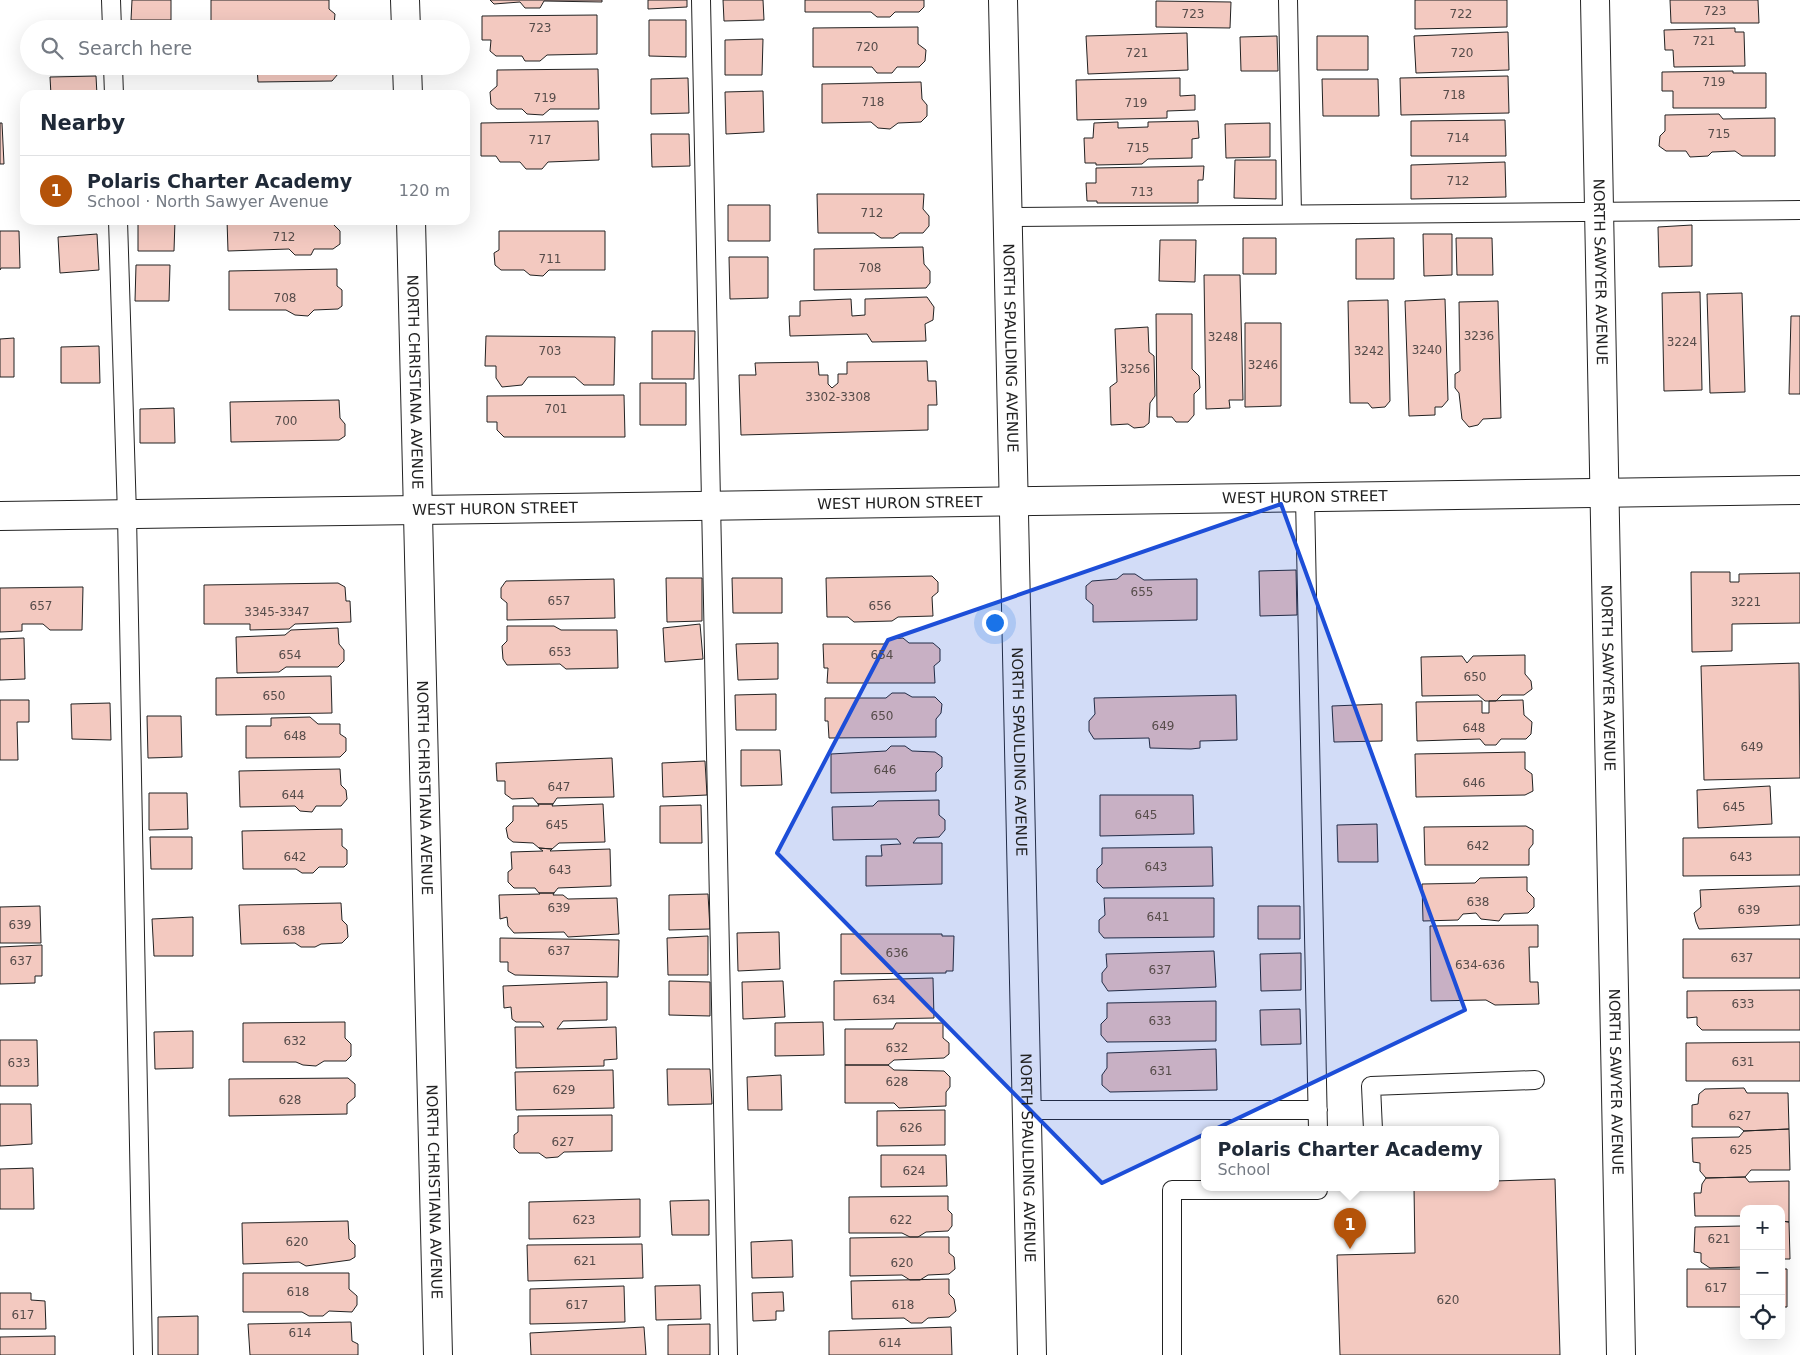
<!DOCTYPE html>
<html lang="en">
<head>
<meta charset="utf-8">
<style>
  body { margin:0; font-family:"DejaVu Sans",sans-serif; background:#f6f6f7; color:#1f2937 }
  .controls { position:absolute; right:15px; bottom:15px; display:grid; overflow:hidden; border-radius:10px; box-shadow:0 5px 20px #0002 }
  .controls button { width:45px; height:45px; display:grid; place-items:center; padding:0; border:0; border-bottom:1px solid #e0e1e3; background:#fff; color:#1f2937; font:25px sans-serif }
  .you { position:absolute; left:994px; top:622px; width:18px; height:18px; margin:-12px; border:4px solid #fff; border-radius:50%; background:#1a73e8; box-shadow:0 0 0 8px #1a73e833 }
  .badge { display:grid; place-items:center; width:32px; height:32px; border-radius:50%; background:#b45309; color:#fff; font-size:16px; font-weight:700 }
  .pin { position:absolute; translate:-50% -41px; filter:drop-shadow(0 1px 2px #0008) }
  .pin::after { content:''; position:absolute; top:26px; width:18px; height:15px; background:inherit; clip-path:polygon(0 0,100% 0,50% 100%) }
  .popup { position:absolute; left:1201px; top:1126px; width:298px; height:65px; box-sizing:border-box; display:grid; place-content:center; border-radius:10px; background:#fff; filter:drop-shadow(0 1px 4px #0005); font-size:16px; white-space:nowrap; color:#747a83 }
  .popup b { font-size:19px; color:#1f2937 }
  .popup::after { content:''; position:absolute; left:50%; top:100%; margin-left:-10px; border:10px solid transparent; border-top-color:#fff }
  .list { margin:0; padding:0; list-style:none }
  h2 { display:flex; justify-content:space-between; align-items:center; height:65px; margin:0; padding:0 20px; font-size:21px }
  h2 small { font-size:16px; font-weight:400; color:#747a83 }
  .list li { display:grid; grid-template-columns:32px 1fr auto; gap:15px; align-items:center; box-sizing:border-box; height:70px; padding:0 20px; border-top:1px solid #e0e1e3 }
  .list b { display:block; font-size:19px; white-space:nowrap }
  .list p { margin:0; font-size:16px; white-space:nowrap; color:#747a83 }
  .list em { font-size:16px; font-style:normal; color:#747a83 }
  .icon { flex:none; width:28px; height:28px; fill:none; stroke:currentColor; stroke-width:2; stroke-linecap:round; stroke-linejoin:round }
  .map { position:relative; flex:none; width:1800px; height:1355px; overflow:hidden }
  .search { position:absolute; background:#fff; box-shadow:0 5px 20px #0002; left:20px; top:20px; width:450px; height:55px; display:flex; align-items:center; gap:12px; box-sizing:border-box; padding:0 18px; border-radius:28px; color:#747a83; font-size:19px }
  .panel { position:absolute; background:#fff; box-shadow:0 5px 20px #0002; left:20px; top:90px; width:450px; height:135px; border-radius:15px }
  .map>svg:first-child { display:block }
</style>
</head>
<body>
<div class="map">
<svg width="1800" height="1355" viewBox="0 0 1800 1355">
  <rect width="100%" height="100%" fill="#fff"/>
  <!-- building -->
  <path fill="#f3c9c0" stroke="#222" d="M132,0H171V20H131Z
    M211,0H329V9L335,14L334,25L330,29H211Z
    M490,0H602V2L544,1L540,8H525L520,2L494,4Z
    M648,0H687V7L648,9Z
    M723,0H763L764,20L724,21Z
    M805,0H924V7L919,12H895L890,17H877L871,12H805Z
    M1415,0H1507V27L1415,29Z
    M1670,0H1758L1759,23H1671Z
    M1156,1L1231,2L1230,28L1156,27Z
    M597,15V54L547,55L540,61H525L522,56H496L490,51L491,40H482V16Z
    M649,20H686V57L649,56Z
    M918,27V44L926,50L925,61L919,67H897L892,73H877L872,67H813V28Z
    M1735,28V32H1744L1745,66L1674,67L1673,50H1665L1664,30Z
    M1508,32L1509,70L1416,73L1414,36Z
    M1187,33L1188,70L1088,74L1086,36Z
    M1277,36L1278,71H1241L1240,37Z
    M1317,36H1368V70H1317Z
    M763,39L762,75H725V40Z
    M257,66H338V74L332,81L258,82Z
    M598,69L599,109H550L543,115L527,114L522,109H497L491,104L490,92L497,86V70Z
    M1733,71V73H1766V108H1673V91H1662V72Z
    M96,76L97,95H51L50,77Z
    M1508,76L1509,113L1401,115L1400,78Z
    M688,78L689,113L651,114V79Z
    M1180,78V96L1195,95V110L1167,111V118L1077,120L1076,80Z
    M1322,79H1378L1379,116H1323Z
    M921,82L922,99L927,105V116L921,122L898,123L890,129L878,128L871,122L822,123V84Z
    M763,91L764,132L726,134L725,92Z
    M1719,114L1723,119L1775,118V156H1742L1735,151L1712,152L1708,156L1690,157L1686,151H1666L1659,146L1660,136L1665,131V115Z
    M1505,120L1506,156H1411V121Z
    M598,121L599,160L548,162L542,169H526L520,162H500L496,156H481V123Z
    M1198,121L1199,138L1192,139V158L1148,159L1142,164L1096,165V163H1085L1084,138H1093L1094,123L1118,122V128L1148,127V122Z
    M0,123H2L4,164H0Z
    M1270,123V157L1226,158L1225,124Z
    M651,134H689L690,166L652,167Z
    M1235,160H1276V199L1234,198Z
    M1505,162L1506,197L1411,199V165Z
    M1204,166L1203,180H1198V203H1097V201H1087L1086,183H1096V168Z
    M817,194H924L923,209L929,216V226L923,233H900L893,238H881L874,233H818Z
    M728,205H770V241H728Z
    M138,220H175L174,251H138Z
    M227,220H334V225L340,231V244L333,249H314L311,255H295L289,249L228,251Z
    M1692,225V266L1659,267L1658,227Z
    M0,231H19L20,268H1L0,270Z
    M499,231H605V270H549L543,276L530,275L524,270H501L495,265L494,253L499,250Z
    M97,234L99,270L60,273L58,237Z
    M1423,234H1452V275L1424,276Z
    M1243,238H1276V274H1243Z
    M1394,238V279H1356V239Z
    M1456,238H1492L1493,275H1457Z
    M1160,240H1196L1195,282L1159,281Z
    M923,247L924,264L930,271V283L926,288L814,290V249Z
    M729,257H768V298L730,299Z
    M136,265H170L169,301H135Z
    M337,269V286L342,290V306L338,309L314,310L308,316L295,315L286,310H229V271Z
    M1204,275H1240L1243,400H1229L1230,408L1206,409Z
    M1700,292L1702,390L1664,391L1662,293Z
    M1742,293L1745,392L1710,393L1707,294Z
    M927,297L934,307L933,320L925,324L926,341L872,342L867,334L790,336L789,316H800V301L851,299L852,316L865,315V299Z
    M1445,299L1448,400L1442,407H1435V415L1409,416L1405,301Z
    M1388,300L1390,401L1385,407L1372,408L1368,403H1350L1348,301Z
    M1498,301L1501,418L1483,419L1478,425L1469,427L1462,419L1459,393L1455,388V374L1460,371L1459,302Z
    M1156,314H1192V369L1199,376L1200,388L1194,394V415L1188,422H1176L1172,417H1157Z
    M1791,316H1800V394H1789Z
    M1245,323H1281V406L1245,407Z
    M1148,327L1149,352L1154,356L1155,396L1150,403L1149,423L1144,427L1134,428L1128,424L1111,425L1110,387L1117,382L1115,329Z
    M652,331H695L694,379H652Z
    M486,336L615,337L614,385H584L575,377H528L522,385L502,387L496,378V366H485Z
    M14,338V377H0V339Z
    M99,346L100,383H61V347Z
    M927,361L928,381H936L937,405H928V430L741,435L739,375H756L755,363L818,362L819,375H828V384L832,388L838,383V374H847V362Z
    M640,383H686V425H640Z
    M624,395L625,437H504L497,430V422H487V396Z
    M339,400L340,418L345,424V436L339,440L231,442L230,402Z
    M174,408L175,443H140V409Z
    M1296,570L1297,615L1260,616L1259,571Z
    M1691,572H1730V582H1739V574L1800,573V623L1732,624V651L1692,652Z
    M1123,574H1135L1144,580L1197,579V620L1093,622V605L1086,599V586L1092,581L1117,579Z
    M932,576L938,582V592L932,597L933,616L898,617L892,621L854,622L848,617H827L826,578Z
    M666,578H702V621L667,622Z
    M732,578H782V613H733Z
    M614,579L615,618L507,620V603L501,598V588L506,581Z
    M338,583L345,587L346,601H350L351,622L295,624L289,629L250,630V624H204V585Z
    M83,587L82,630H50L43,624H22V631L0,632V588Z
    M700,624L703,659L665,662L663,628Z
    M507,626H554L561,630H617L618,668L566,669L560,664L507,665L503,659L502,646L507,641Z
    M338,628L339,644L344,650V661L338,667H286L279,672L237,673L236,637L285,635L291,630Z
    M24,638L25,679L0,680V639Z
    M903,638L909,643H933L940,649V661L934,666L935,683H827L828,668H824L823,644H884L888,639Z
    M778,643V679L738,680L736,644Z
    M1525,655V674L1531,681L1532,689L1524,695H1502L1496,701H1485L1478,695L1422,696L1421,657L1462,656L1467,663L1473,656Z
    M1799,663L1800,778L1704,780L1701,666Z
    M331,676L332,713L216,715V678Z
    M892,693H905L912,697H935L942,704L941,713L936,719V737L829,738L828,721H825V698H886Z
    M776,694V730H736L735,695Z
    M1236,695L1237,740L1200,741V748L1191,749L1150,748L1149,738L1094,739L1089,731V721L1095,714L1094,698Z
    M0,700H29V722H17L18,760H0Z
    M1523,700L1524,715L1532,722L1531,734L1526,739H1501L1496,745H1485L1480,739L1417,741L1416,702L1482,701V713H1489V701Z
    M110,703L111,740L72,739L71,704Z
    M1382,704V741L1334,742L1332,706Z
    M147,716H181L182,757L148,758Z
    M310,717L318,724H340V734L346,738V751L340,757L246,758V726H271V718Z
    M891,746H905L912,751L935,752L942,757V767L936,773V791L831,793V754L886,751Z
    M741,750H780L782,785L741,786Z
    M1525,752V769L1532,774L1533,791L1525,795L1416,797L1415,754Z
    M612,758L614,797L557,798L553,804H538L533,798L512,799L505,794V781H497L496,763Z
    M705,761L707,795L663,797L662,763Z
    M340,769L341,785L346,790L347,799L341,806H316L312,812L300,811L295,806L240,807L239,771Z
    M1770,786L1772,824L1698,828L1697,790Z
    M149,793H187L188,829L149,830Z
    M1100,795H1193L1194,834L1100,836Z
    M939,800V815L945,820V830L939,837L917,838L913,843H942V884L866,886V856H882L881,845L901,844L897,839L833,840L832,807L873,806L878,801Z
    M538,804H553L552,806L603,804L605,842L559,843L552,849L539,848L533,843L513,842L508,838L506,828L513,821V806H539Z
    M701,805L702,843H660V806Z
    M1377,824L1378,862H1338L1337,825Z
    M1526,826L1533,830V844L1529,849V865H1425L1424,827Z
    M342,829V846L347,850V864L344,867H319L313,873H302L296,869H243L242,831Z
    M150,837H192V869H151Z
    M1800,837V875L1683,876V838Z
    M1212,847L1213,886L1103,888L1097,882V869L1102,864V848Z
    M539,848L552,849L550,851L610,849L611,886L558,888L554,893H539L535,888H514L508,882V872L512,869L511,852L543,851Z
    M1527,877V891L1534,898V907L1528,913L1504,914L1499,921L1481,919L1476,913L1463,914L1458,920L1423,921L1422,884L1475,883L1480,878Z
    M1800,886V925L1699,929L1696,922L1694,913L1701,907L1700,890Z
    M539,893H554L553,895H563L568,899L617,898L619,934L568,937L564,932L514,933L508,926L507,917L500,919L499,895L540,894Z
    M708,894L710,929L669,930V895Z
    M1104,898H1214V937L1104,938L1099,932V920L1105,915Z
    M341,903L342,920L347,925L348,937L342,943L321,944L315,947H301L295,943L241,944L239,905Z
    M40,906L41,943H0V907Z
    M1258,906H1300V939H1258Z
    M193,917V956H154L152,919Z
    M1538,925V947H1529L1530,982H1538L1539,1004L1495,1005L1486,1000L1431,1001L1430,926Z
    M779,932L780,969L738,971L737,933Z
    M841,934H942V936H954L953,971H946V973L841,974Z
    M708,936V975H668L667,938Z
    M500,938L619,940L618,977L515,975L508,971V962H500Z
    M1683,939H1800V978H1683Z
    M42,945V976H35V983L0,984V947Z
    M1214,951L1216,987L1108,991L1102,982V973L1107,967L1106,954Z
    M1301,953V990L1261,991L1260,954Z
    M933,978L934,1018L834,1020V981Z
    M669,981L710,982V1016L669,1015Z
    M783,981L785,1017L743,1019L742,982Z
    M607,982V1020L563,1021L557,1029L616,1027L617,1059L604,1060V1066L516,1068L515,1027H544L540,1022H516L512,1019L511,1007L504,1008L503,986Z
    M1800,990V1030H1702L1697,1025V1017L1687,1018V991Z
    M1216,1001V1041L1107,1042L1101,1035V1024L1107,1018V1003Z
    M1300,1009L1301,1044L1261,1045L1260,1010Z
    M345,1022V1038L351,1044V1056L346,1061H324L316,1066L303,1065L296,1062H243V1023Z
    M823,1022L824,1055L775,1056V1023Z
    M896,1023H943V1038L949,1043V1054L944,1058L894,1060L888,1065H845V1029H893Z
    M193,1031V1068L155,1069L154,1032Z
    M0,1040H37L38,1086H0Z
    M1800,1042V1081H1686V1043Z
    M1216,1049L1217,1090L1110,1092L1102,1085V1075L1107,1068V1053Z
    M845,1065H888L894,1070L944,1071L950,1077V1087L946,1092V1106L899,1108L894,1103H845Z
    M667,1069H710L712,1104L668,1105Z
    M613,1070L614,1108L516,1110L515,1072Z
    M781,1075L782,1110H748L747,1077Z
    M348,1078L355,1084V1097L347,1104V1114L229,1116V1079Z
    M1744,1088L1747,1093H1788L1789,1129L1744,1131L1739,1127H1692V1105L1698,1104L1699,1094L1705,1089Z
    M0,1104H31L32,1144L0,1146Z
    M945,1110V1145L877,1146V1111Z
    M612,1115V1151L564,1152L558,1157L546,1158L539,1153H519L514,1148V1135L518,1132V1116Z
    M1789,1129L1790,1170H1751L1745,1177L1706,1178L1700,1171V1163L1693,1162L1692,1138L1739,1137L1744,1131Z
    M881,1155H946L947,1186L881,1187Z
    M33,1168L34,1209H0V1169Z
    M1745,1177L1749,1182L1789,1181V1222L1781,1221V1209H1744V1218L1741,1216H1695L1694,1193H1701L1702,1184L1706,1178Z
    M1555,1179L1560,1355H1340L1337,1255L1415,1253L1414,1188H1495V1181Z
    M948,1196V1210L952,1214V1226L948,1231L926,1232L918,1237H910L902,1233H849V1197Z
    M640,1199V1237L529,1239V1202Z
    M709,1200V1235H672L670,1201Z
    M348,1221L349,1239L355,1245V1257L350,1260L306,1266L299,1262L243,1264L242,1223Z
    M1781,1221L1789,1222L1790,1259H1781Z
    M1744,1223V1267L1710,1268L1701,1262V1253L1694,1252L1695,1227L1741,1226Z
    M910,1237H949V1253L954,1257L955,1269L949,1274L928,1275L920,1280H910L902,1275L850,1276V1238Z
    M792,1240L793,1277L752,1278L751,1242Z
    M642,1244L643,1278L528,1281L527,1245Z
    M1687,1269H1744V1307H1687Z
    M1781,1269H1787V1307H1781Z
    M243,1273H349V1289L357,1296V1305L352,1312L329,1311L323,1316H309L302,1312H243Z
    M949,1279V1294L954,1299L956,1311L949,1317L928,1318L922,1323H911L904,1318L852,1319L851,1281Z
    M700,1285L701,1319L656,1320L655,1286Z
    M624,1286L625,1322L530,1324V1289Z
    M783,1292L784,1311H776V1320L753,1321L752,1293Z
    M0,1293H31V1300L45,1301L46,1329H0Z
    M198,1316V1355H158V1317Z
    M351,1322L352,1341L358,1344V1355H250L248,1324Z
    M710,1324V1355H668V1325Z
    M644,1327L646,1355H531L530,1333Z
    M951,1327L952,1355H829V1331Z
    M55,1336V1355H0V1337Z"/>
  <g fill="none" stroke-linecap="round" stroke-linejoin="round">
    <!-- lane casing -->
    <g stroke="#222" stroke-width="20">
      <path id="lane" d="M111,0L112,29
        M701,0L728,1355
        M1288,0L1292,214
        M113,66L114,95
        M1007,217L1800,210
        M118,220L127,515L143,1355
        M1305,498L1318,1130
        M1027,1110H1318
        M1373,1130L1371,1086L1535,1080
        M1172,1355V1190H1318V1188"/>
    </g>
    <!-- street casing -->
    <g stroke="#222" stroke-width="30">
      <g id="street">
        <path d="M405,0L406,29"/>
        <path id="s1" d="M1003,0L1032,1355"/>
        <path id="s2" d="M1595,0L1621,1355"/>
        <path d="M407,66L408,95"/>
        <path id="s3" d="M411,220L438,1355"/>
        <path id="s4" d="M0,516L1800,490"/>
      </g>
    </g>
    <!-- lane -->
    <use href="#lane" stroke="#fff" stroke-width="18"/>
    <!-- street -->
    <use href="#street" stroke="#fff" stroke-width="28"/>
  </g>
  <!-- marked area -->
  <path fill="#1d4ed8" fill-opacity="0.2" stroke="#1d4ed8" stroke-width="4" stroke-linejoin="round" d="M1281,504L1465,1010L1102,1183L777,853L888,640Z"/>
  <g text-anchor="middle" stroke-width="4" stroke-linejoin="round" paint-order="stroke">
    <!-- number labels -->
    <g font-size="12" fill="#564c4a">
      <text x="1715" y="15">723</text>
      <text x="1193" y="18">723</text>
      <text x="1461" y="18">722</text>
      <text x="540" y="32">723</text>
      <text x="1704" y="45">721</text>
      <text x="867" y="51">720</text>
      <text x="1137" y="57">721</text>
      <text x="1462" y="57">720</text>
      <text x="1714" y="86">719</text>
      <text x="1454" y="99">718</text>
      <text x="545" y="102">719</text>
      <text x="873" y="106">718</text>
      <text x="1136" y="107">719</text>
      <text x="1719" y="138">715</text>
      <text x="1458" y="142">714</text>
      <text x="540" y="144">717</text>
      <text x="1138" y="152">715</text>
      <text x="1458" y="185">712</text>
      <text x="1142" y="196">713</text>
      <text x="872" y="217">712</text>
      <text x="284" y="241">712</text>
      <text x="550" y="263">711</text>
      <text x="870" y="272">708</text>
      <text x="285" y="302">708</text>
      <text x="1479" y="340">3236</text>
      <text x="1223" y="341">3248</text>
      <text x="1682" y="346">3224</text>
      <text x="1427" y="354">3240</text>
      <text x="550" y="355">703</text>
      <text x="1369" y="355">3242</text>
      <text x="1263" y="369">3246</text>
      <text x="1135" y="373">3256</text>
      <text x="838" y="401">3302-3308</text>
      <text x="556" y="413">701</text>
      <text x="286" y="425">700</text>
      <text x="1142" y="596">655</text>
      <text x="559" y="605">657</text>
      <text x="1746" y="606">3221</text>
      <text x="41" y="610">657</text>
      <text x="880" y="610">656</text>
      <text x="277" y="616">3345-3347</text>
      <text x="560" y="656">653</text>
      <text x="290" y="659">654</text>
      <text x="882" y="659">654</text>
      <text x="1475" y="681">650</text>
      <text x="274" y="700">650</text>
      <text x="882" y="720">650</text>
      <text x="1163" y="730">649</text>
      <text x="1474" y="732">648</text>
      <text x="295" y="740">648</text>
      <text x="1752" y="751">649</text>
      <text x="885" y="774">646</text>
      <text x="1474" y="787">646</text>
      <text x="559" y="791">647</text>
      <text x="293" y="799">644</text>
      <text x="1734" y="811">645</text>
      <text x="1146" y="819">645</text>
      <text x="557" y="829">645</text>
      <text x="1478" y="850">642</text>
      <text x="295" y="861">642</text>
      <text x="1741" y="861">643</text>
      <text x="1156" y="871">643</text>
      <text x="560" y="874">643</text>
      <text x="1478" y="906">638</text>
      <text x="559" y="912">639</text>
      <text x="1749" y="914">639</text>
      <text x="1158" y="921">641</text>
      <text x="20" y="929">639</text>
      <text x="294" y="935">638</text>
      <text x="559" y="955">637</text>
      <text x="897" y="957">636</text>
      <text x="1742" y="962">637</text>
      <text x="21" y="965">637</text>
      <text x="1480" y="969">634-636</text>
      <text x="1160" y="974">637</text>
      <text x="884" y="1004">634</text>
      <text x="1743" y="1008">633</text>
      <text x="1160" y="1025">633</text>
      <text x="295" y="1045">632</text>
      <text x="897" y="1052">632</text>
      <text x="1743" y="1066">631</text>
      <text x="19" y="1067">633</text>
      <text x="1161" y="1075">631</text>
      <text x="897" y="1086">628</text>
      <text x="564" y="1094">629</text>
      <text x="290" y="1104">628</text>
      <text x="1740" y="1120">627</text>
      <text x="911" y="1132">626</text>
      <text x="563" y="1146">627</text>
      <text x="1741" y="1154">625</text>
      <text x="914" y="1175">624</text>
      <text x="584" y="1224">623</text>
      <text x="901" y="1224">622</text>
      <text x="1719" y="1243">621</text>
      <text x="297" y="1246">620</text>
      <text x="585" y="1265">621</text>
      <text x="902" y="1267">620</text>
      <text x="1716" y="1292">617</text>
      <text x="298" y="1296">618</text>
      <text x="1448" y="1304">620</text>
      <text x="577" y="1309">617</text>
      <text x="903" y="1309">618</text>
      <text x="23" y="1319">617</text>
      <text x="300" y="1337">614</text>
      <text x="890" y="1347">614</text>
    </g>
    <!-- street labels -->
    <g font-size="15" fill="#222" stroke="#fff">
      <text dy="5" stroke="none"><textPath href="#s2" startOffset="272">NORTH SAWYER AVENUE</textPath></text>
      <text dy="5" stroke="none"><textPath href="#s1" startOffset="348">NORTH SPAULDING AVENUE</textPath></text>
      <text dy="5" stroke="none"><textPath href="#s3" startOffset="162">NORTH CHRISTIANA AVENUE</textPath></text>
      <text dy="5" stroke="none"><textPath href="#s4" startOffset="1305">WEST HURON STREET</textPath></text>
      <text dy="5" stroke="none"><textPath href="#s4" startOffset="900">WEST HURON STREET</textPath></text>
      <text dy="5" stroke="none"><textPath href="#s4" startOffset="495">WEST HURON STREET</textPath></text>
      <text dy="5" stroke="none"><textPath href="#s2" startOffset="678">NORTH SAWYER AVENUE</textPath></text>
      <text dy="5" stroke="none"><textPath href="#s1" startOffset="752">NORTH SPAULDING AVENUE</textPath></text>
      <text dy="5" stroke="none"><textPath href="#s3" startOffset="568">NORTH CHRISTIANA AVENUE</textPath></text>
      <text dy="5" stroke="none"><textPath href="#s2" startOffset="1082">NORTH SAWYER AVENUE</textPath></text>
      <text dy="5" stroke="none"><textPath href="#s1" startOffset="1158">NORTH SPAULDING AVENUE</textPath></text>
      <text dy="5" stroke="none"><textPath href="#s3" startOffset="972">NORTH CHRISTIANA AVENUE</textPath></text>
    </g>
  </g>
</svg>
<div class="controls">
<button>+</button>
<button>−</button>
<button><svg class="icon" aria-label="locate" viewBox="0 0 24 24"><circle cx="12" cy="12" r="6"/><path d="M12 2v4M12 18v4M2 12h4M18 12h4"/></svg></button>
</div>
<div class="you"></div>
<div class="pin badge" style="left:1350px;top:1249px">1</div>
<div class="popup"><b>Polaris Charter Academy</b>School</div>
<div class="search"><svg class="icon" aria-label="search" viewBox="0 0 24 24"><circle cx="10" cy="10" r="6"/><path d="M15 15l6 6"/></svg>Search here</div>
<section class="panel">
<h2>Nearby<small></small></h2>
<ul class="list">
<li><span class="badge">1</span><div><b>Polaris Charter Academy</b><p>School · North Sawyer Avenue</p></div><em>120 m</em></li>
</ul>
</section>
</div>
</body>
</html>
